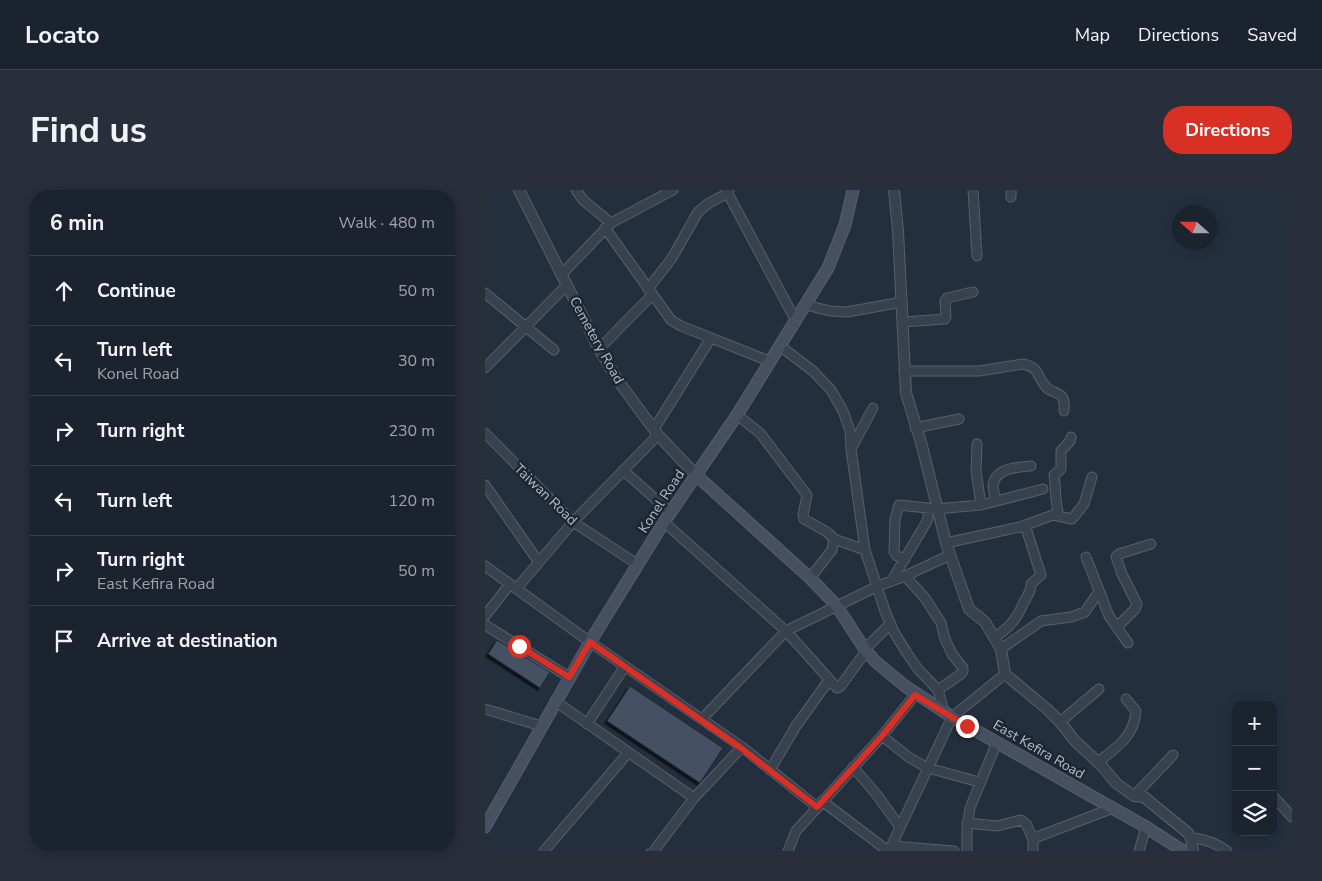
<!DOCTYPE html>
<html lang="en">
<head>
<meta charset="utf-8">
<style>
  body { margin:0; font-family:"Nunito Sans",sans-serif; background:#282f3a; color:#f1f3f6 }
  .controls { position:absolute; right:15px; bottom:15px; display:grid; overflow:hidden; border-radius:10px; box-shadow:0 2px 12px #0003 }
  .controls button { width:45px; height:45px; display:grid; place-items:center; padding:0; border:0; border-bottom:1px solid #39404a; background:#1b232e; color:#f1f3f6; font:25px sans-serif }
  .compass { position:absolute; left:687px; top:15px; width:45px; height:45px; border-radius:50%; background:#1b232e; box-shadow:0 2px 12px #0003; rotate:291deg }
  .stop { position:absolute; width:15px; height:15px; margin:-11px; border:4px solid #d93025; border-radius:50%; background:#fff }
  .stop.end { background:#d93025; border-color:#fff; box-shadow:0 1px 5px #0008 }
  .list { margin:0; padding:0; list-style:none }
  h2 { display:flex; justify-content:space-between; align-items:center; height:65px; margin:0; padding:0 20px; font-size:21px }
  h2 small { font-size:16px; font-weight:400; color:#a0a4aa }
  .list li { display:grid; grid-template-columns:32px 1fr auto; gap:15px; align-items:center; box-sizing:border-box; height:70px; padding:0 20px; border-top:1px solid #39404a }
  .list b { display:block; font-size:19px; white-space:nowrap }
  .list p { margin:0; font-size:16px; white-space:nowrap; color:#a0a4aa }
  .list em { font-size:16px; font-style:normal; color:#a0a4aa }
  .icon { flex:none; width:28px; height:28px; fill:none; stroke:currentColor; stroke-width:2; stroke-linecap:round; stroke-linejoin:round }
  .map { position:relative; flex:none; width:807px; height:661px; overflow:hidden; border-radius:20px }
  header { display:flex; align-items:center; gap:30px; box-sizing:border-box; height:70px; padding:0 25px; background:#1b232e; border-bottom:1px solid #39404a }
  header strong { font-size:24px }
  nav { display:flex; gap:28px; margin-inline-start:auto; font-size:18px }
  .intro { display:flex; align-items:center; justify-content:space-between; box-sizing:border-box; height:120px; padding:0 30px }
  h1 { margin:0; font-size:35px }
  .button { padding:12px 22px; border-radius:20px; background:#d93025; color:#fff; font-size:18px; font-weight:700 }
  main { display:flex; gap:30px; padding:0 30px }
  aside { flex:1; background:#1b232e; border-radius:20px; box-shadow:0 2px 12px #0003 }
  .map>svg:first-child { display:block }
</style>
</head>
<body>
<header>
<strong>Locato</strong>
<nav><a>Map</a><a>Directions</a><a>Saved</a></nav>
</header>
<div class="intro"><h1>Find us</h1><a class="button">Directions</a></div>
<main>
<aside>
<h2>6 min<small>Walk · 480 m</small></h2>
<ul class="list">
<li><svg class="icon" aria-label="ahead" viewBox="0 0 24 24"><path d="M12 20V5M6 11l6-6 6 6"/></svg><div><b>Continue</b></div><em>50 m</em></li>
<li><svg class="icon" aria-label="left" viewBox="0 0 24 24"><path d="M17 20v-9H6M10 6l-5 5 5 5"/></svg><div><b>Turn left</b><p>Konel Road</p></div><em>30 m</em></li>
<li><svg class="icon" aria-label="right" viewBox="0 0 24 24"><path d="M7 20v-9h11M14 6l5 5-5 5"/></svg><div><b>Turn right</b></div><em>230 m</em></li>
<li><svg class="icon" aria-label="left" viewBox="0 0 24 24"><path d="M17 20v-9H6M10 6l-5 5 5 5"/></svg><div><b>Turn left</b></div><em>120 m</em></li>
<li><svg class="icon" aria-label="right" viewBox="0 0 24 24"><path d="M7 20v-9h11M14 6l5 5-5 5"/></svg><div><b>Turn right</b><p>East Kefira Road</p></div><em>50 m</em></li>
<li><svg class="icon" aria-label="arrive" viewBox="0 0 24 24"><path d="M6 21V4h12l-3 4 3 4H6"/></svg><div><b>Arrive at destination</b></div></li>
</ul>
</aside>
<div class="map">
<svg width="807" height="661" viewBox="0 0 807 661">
  <defs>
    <filter id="shadow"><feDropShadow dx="-2.5" dy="2.5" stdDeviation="0" flood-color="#0009"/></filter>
  </defs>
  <rect width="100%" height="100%" fill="#242f3e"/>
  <!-- building -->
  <path fill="#455162" stroke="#1f2835" filter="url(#shadow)" d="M12,450L65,482L55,498L3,464Z
    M145,496L238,558L215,593L122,531Z"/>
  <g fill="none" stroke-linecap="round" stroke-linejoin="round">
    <!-- service casing -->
    <g stroke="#565f6c" stroke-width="6">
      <path id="service" d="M164,661L171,658"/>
    </g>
    <!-- minor casing -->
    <g stroke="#565f6c" stroke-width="11">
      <path id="minor" d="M91,0L98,10L126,33
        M241,0L311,131
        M488,0L492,66
        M526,0V7
        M120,38L186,130L196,136L284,171
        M76,85L126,33L188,0
        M163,99L187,68L213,22L224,13L243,3L244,0
        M0,103L69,160
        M321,115L345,121L362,122L417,112
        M418,132L460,129L461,127L460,111L462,108L488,102
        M295,156L328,181L346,200L358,221L365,241L366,259L380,360L400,421L409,442L422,463L433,479L453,500L459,522
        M114,159L167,105
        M0,178L82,95
        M419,181H494L538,174C555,177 552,188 562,198C566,202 573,202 576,206C580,209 579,216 579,221
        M252,225L275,243L322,305L318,325L319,329L342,342L349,349L380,360
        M430,238L474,229
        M169,239L226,148
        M0,243L88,332L152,374
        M492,254L491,281L496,315
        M367,257L388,218
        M138,280L186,323
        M0,295L53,371
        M511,311C510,306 508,300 508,295C510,278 533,277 546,276
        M574,326C570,312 571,299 569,285L576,279V261L585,251L586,247
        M179,332L301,441L352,498L355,497L381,461
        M461,353L535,337L568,325L587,329L599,314L607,287
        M601,367L624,426L643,453
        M420,369L412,366L409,362L410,329L414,315L451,319L496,315L558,299
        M0,376L105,452L257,557L332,617
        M420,386L440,408L456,433L460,449L467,464L478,478V481L476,484L453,500
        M325,388L347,360L349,349
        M407,390L441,333L443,328V319
        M32,398L88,332L173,245
        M0,426L25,394
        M0,435L84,487
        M632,437L650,419L652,414L637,384L631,367L634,364L666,354
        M509,448C526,436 531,430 539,412C543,405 546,401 546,394L556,385L540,335
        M380,459L405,434
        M516,459L556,431L586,427L600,422L614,401
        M70,511L209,608
        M0,519L56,536
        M217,529L301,441L393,396L420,386L465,365
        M575,532L614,499
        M102,534L140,476
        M397,546L425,568L443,578L494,592
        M613,572C631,558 649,547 651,521L641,509
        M368,577L392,605L415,637
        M285,580L311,536L344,490
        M649,606L688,565
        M788,606L807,627
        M337,611L403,661
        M482,633L512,636L536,630L542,635L548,650
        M706,648C721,649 730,653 742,661
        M407,656L469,661
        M59,661L143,563
        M171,661V658L209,608L257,557
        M303,661L311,641L397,546L430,505
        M404,661L467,527L520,484
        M482,661V637L485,618L512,552
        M548,661V650L552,647L628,618
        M654,661L661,637"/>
    </g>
    <!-- tertiary casing -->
    <g stroke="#565f6c" stroke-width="12">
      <path id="tertiary" d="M34,0L114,159L134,192L173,245L211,285
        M409,0L413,41L421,203L437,256L461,353L484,419L500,432L516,459L520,484L562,519L575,532L590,551L617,576L631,593L649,606L659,607L703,643L706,648L708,661"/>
    </g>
    <!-- secondary casing -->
    <g stroke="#565f6c" stroke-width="13">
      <path id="secondary" d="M211,285L325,388L351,415L381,461L391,472L420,496L467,527L661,637L698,661
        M0,637L105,452L179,332L252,225L343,78L360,35L368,0"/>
    </g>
    <!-- service -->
    <use href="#service" stroke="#38414e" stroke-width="4.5"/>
    <!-- minor -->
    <use href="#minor" stroke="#38414e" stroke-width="9"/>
    <!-- tertiary -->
    <use href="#tertiary" stroke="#38414e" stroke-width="10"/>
    <!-- secondary -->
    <use href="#secondary" stroke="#465061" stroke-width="11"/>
  </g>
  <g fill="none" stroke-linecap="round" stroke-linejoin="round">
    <!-- route -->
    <path stroke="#d93025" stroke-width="6" d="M34,456L84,487L105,452L256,558L332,617L397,546L430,505L482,536"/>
  </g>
  <g text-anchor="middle" stroke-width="5" stroke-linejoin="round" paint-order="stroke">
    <!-- street labels -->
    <g font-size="14" fill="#b4bcc9" stroke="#1d2633">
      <text transform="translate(112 150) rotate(61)" y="5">Cemetery Road</text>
      <text transform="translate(61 304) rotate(44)" y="5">Taiwan Road</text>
      <text transform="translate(176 311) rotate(-57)" y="5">Konel Road</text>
      <text transform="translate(554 559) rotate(30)" y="5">East Kefira Road</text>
    </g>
  </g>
</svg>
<div class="controls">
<button>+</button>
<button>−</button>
<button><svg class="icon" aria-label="layers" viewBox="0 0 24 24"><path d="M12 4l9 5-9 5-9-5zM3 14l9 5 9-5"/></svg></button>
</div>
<svg class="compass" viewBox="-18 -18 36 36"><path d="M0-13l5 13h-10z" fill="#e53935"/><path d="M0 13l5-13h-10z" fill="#a0a4aa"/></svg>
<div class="stop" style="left:34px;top:456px"></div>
<div class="stop end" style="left:482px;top:536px"></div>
</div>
</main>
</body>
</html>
